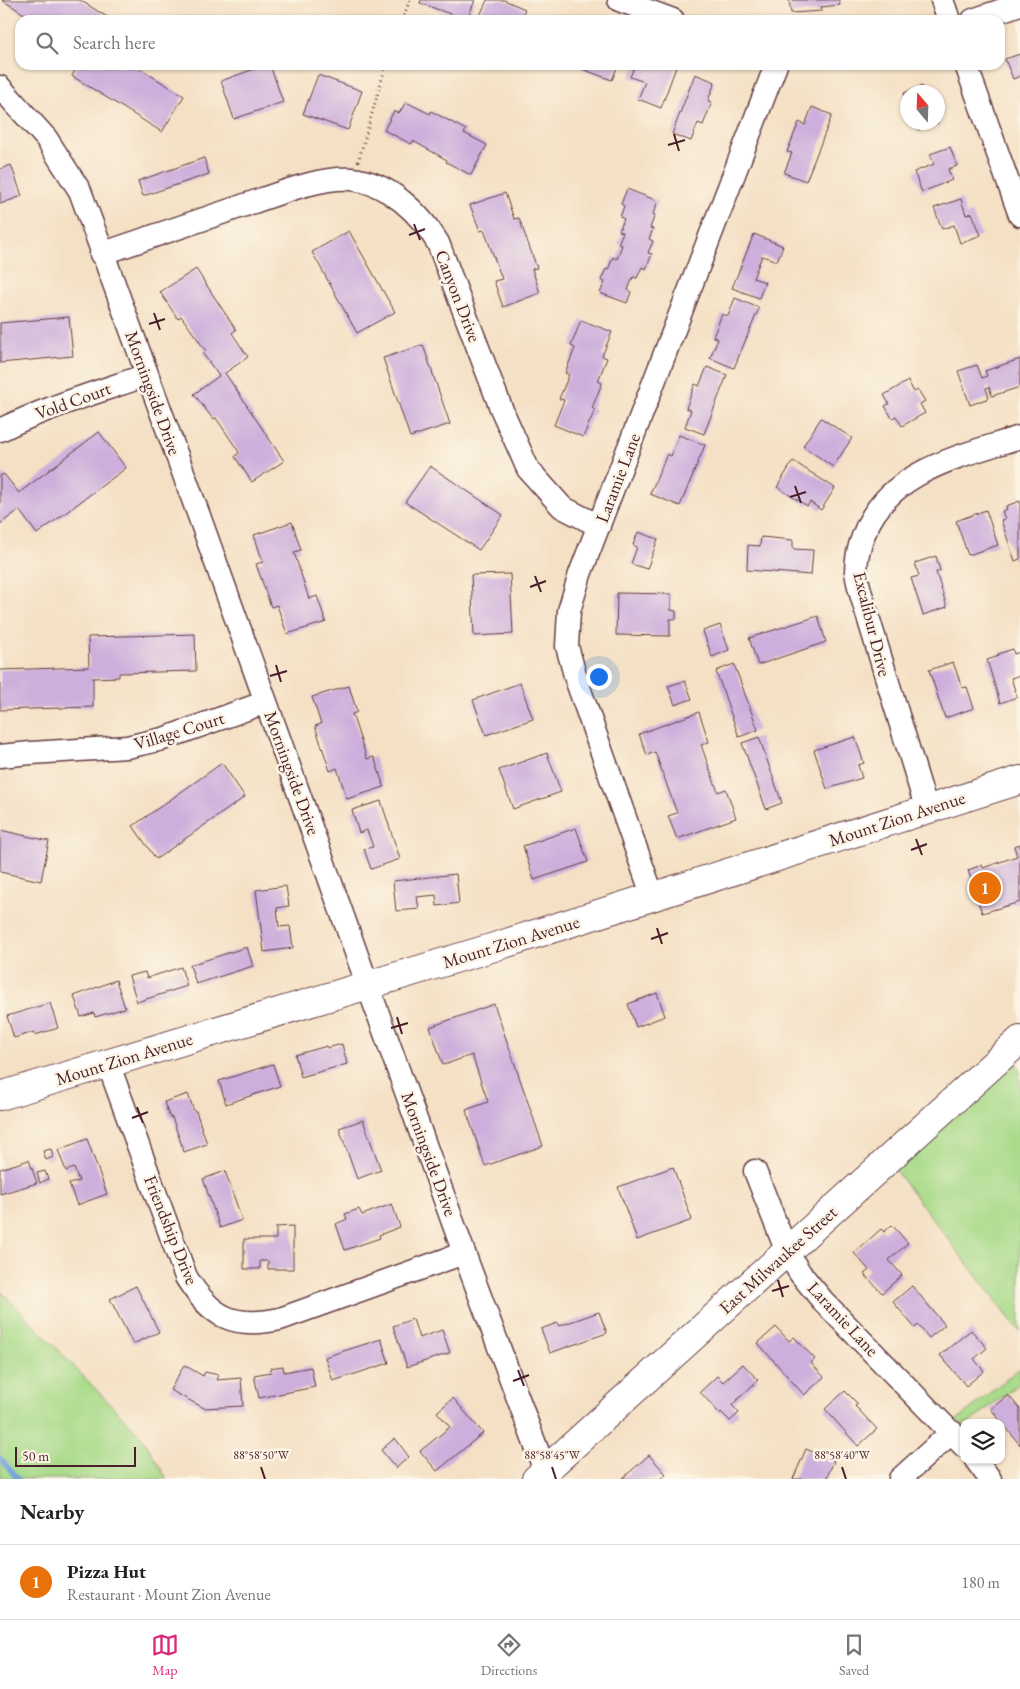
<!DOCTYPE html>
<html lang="en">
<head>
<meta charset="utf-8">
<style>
  body { margin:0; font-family:"EB Garamond",serif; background:#f2f2f2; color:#222 }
  .controls { position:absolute; right:15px; bottom:15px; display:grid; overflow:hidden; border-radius:10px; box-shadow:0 1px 4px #0004 }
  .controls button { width:45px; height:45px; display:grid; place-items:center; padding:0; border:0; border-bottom:1px solid #e0e0e0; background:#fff; color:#222; font:25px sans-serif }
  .compass { position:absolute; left:900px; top:85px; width:45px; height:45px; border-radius:50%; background:#fff; box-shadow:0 1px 4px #0004; rotate:341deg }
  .scale { position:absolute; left:15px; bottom:12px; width:121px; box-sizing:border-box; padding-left:5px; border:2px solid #4a1f2b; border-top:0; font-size:14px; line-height:18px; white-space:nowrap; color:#4a1f2b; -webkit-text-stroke:4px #fcf5e5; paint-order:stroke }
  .you { position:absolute; left:598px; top:676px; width:18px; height:18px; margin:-12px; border:4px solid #fff; border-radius:50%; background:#1a73e8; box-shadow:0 0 0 8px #1a73e833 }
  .badge { display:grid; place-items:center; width:32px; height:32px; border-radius:50%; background:#db2777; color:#fff; font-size:16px; font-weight:700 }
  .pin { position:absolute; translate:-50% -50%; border:2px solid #fff; box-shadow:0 1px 5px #0006 }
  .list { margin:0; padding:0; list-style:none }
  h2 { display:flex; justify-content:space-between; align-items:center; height:65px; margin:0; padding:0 20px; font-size:21px }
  h2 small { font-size:16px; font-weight:400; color:#767676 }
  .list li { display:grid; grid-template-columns:32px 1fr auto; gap:15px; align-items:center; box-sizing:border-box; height:75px; padding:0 20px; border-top:1px solid #e0e0e0 }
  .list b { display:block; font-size:19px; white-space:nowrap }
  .list p { margin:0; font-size:16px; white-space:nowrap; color:#767676 }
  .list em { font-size:16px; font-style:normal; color:#767676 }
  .icon { flex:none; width:28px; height:28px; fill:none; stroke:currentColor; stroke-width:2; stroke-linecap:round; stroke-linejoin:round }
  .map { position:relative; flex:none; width:1020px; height:1479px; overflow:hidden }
  .search { position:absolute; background:#fff; box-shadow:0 1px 4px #0004; left:15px; right:15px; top:15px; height:55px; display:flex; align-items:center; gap:12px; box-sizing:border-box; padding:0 18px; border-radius:15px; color:#767676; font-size:19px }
  .sheet { height:140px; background:#fff }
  nav { display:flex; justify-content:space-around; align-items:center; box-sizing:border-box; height:70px; border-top:1px solid #e0e0e0; background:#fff; font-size:14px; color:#767676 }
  nav a { display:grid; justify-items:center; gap:2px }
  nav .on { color:#db2777 }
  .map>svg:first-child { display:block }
</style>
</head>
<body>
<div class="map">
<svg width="1020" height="1479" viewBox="0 0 1020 1479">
  <rect width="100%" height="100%" fill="#fcf5e5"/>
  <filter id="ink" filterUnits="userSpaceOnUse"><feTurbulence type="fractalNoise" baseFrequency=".02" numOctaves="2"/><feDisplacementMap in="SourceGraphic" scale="10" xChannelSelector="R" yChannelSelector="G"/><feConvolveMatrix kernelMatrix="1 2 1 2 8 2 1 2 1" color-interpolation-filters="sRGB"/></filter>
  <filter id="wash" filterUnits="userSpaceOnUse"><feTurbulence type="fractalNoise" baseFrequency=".0096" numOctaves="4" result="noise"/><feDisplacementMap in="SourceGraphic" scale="20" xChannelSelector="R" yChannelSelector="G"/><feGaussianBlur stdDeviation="1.12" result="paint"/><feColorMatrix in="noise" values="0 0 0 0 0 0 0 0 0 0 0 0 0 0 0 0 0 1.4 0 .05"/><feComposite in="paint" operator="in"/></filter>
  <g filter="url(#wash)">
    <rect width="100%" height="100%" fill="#f4e0c4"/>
    <!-- green -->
    <path fill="#a8da89" stroke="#797c5a" d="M1014,1061L1020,1071V1332L894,1169Z
      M0,1290L142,1437L167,1479H0Z
      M1020,1368V1383L969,1423H964V1427L957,1420Z"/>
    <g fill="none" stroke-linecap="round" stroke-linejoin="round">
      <!-- stream -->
      <path stroke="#71a0da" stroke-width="5" d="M0,1458L18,1479"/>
    </g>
    <g id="blocks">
      <!-- building -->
      <path fill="#ccafdc" d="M2,0H80L112,20H34Z
        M421,0H475L467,20L420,3Z
        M487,0H504L525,9L520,20L503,19V20H478Z
        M789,0H839L840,5L821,7L822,11L791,13Z
        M1020,54V76L1013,79L1005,59Z
        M78,65H134L184,96L162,132L72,76Z
        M265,65H270L283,102L234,119L221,81Z
        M584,65H618L612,80L582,69Z
        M635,65H671L676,67L661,108L638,99L645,82L630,77Z
        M695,74L715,82L708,101L712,102L703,125L698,123L691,141L672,134Z
        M318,75L362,91L348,130L303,114Z
        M922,86L924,92H908L907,103L904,93Z
        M406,102L430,114L431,111L466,130L464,133L487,145L471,175L446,162L447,160L413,141L411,144L384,130L394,111L399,113Z
        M812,107L832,115L806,181L784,173L792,153L787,152L799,122L805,125Z
        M915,122H938V123L918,130Z
        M950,147L957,166L948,169L952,180L922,192L914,172L934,164L930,154Z
        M204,158L209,174L143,196L138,181Z
        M11,165L22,196L0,204V169Z
        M627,189L658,201L653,214L655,215L650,228L653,229L649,239L653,241L648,253L652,254L646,269L642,267L637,278L633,277L628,290L631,292L627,303L600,293L605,282L601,280L606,269L608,270L613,257L617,259L622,245L618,244L623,232L619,231L624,219L620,217L624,206L621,204Z
        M505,193L514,219L519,218L537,268L532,269L540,293L503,307L494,281L502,279L484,230L480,231L470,205Z
        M961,199L966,215L972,213L981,235L960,243L954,225L942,229L934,208Z
        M349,231L395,312L357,333L312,252Z
        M754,234L783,246L777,261L762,256L753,278L765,282L759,298L732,288Z
        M196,269L236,330L232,333L248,357L225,373L284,461L252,482L235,457L239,452L216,418L213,419L194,394L219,376L203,354L206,351L181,316L178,319L160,292Z
        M735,298L759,308L734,368L710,358L718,339L713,337L722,314L728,316Z
        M69,317L73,356L0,363V323Z
        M581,320L612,332L602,356L607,358L598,381L602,383L592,408L595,410L583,437L554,425L564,400L559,399L569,375L565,373L575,348L571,346Z
        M423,345L450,424L410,437L383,358Z
        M1020,359V387L992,396L989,387L986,388L989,398L970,405L958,371L977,365L982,378L987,376L985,371Z
        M707,367L727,375L704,434L685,427L691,410L686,408L695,384L699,386Z
        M908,381L914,392L918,390L925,401L920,404L925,413L902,426L896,416L892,418L885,406L889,404L884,395Z
        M821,418L852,438L833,467L803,446Z
        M99,432L126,468L37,534L19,510L0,524V476L4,474L19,493Z
        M679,435L705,445L680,506L650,494L667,454L671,456Z
        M793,461L835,488L821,510L810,502L807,506L777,487Z
        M430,466L503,515L479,550L405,502Z
        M1020,501V559L1015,561L1001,520L1005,519L1002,511L1007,509L1006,506Z
        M986,510L998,545L968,555L956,521Z
        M292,522L301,550L294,552L309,599L317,596L326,622L287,634L277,605L271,607L256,564L263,562L254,535Z
        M638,532L658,539L647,569L631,564L637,547L633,545Z
        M761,537L793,540V549L813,550L811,575L747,570L748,545L760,546Z
        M936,556L940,571L936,572L947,607L923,615L911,578L919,576L915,563Z
        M510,574L513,634L474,636L471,575Z
        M617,593L671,594V610L676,611V619H670V636L616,635Z
        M818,616L826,642L758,665L749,638Z
        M720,625L729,650L712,657L703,631Z
        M195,634L196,671L119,673V677L93,678V707L0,710V670L89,667L88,637Z
        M1013,649L1014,654L1020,652V675L1011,678L1017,697L1000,703L987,660L999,656L998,654Z
        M953,662L962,688L967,687L974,708L945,718L929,670Z
        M734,664L758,730L739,737L716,671Z
        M685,681L692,699L675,705L668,686Z
        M520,683L533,719L486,735L473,700Z
        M349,686L357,712L352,714L367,759L374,757L384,787L347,799L337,768L330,771L315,726L321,724L312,697Z
        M699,712L709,742L701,745L718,792L726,789L736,818L677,839L668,816L677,813L655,752L647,755L639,734Z
        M759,737L782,803L766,809L742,743Z
        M855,737L864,763L858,765L862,778L827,789L814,750Z
        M547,753L561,792L513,809L499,770Z
        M222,763L245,797L156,859L133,826Z
        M381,801L400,859L371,869L364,849L373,847L367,830L359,833L352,810Z
        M576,828L588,862L534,880L523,846Z
        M0,830L49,841L41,881L0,872Z
        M1020,844V902L982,913L968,870L982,865L983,868L1017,856L1014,846Z
        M456,874L459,903L437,906L436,895L417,897L419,909L396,911L393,881Z
        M286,886L289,906L277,908L279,927L290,926L293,948L264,952L256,890Z
        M247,947L253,966L196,984L190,965Z
        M181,967L187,986L137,1002L129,976L145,972L147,978Z
        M116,980L125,1008L95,1017L94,1013L81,1017L74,996Z
        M657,993L665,1016L636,1027L628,1004Z
        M50,1003L58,1028L35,1035L34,1032L14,1038L7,1016Z
        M494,1004L543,1146L485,1166L466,1110L488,1102L472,1055L443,1065L430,1027Z
        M342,1044L347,1064L301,1077L295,1055L327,1046V1048Z
        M273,1064L280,1086L226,1104L219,1081Z
        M188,1094L194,1111H196L207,1144L184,1152L172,1117L170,1118L164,1102Z
        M363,1120L381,1170L357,1179L339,1128Z
        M87,1139L107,1194L77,1205L69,1184L79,1181L74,1168L66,1171L58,1150Z
        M51,1149L53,1157L46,1160L43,1151Z
        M29,1160L37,1183L0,1194V1169Z
        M673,1167L692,1220L637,1240L618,1187Z
        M45,1171L48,1179L40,1183L37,1173Z
        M225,1171L242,1220L220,1228L203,1179Z
        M392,1204L400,1227L379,1235L380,1238L345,1250L336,1224L347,1219L345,1214L359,1209L362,1215Z
        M892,1225L908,1243L889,1260L902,1275L882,1293L864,1274L869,1270L854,1253L881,1229L884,1232Z
        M293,1226V1269H268V1261H260V1269H244V1239H276V1227Z
        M136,1286L159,1332L133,1344L110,1299Z
        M912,1286L945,1325L929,1338L918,1325L915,1328L893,1302Z
        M599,1312L607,1333L550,1353L541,1329L557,1323L559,1326Z
        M413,1319L419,1338L442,1330L450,1353L407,1367L393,1326Z
        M776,1327L789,1341L794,1337L815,1359L811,1363L824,1377L804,1395L758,1343Z
        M971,1330L987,1348L974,1359L984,1371L966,1386L940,1355Z
        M381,1339L389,1363L333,1381L325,1357Z
        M743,1364L758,1380L732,1405L739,1413L730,1421L721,1412L720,1414L700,1392L717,1376L723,1382Z
        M184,1365L203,1376L205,1372L219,1375L217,1380L241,1378L243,1406L204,1408L170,1390Z
        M283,1366L284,1372L311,1367L315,1387L259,1398L254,1375L271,1372L270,1368Z
        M845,1391L858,1404L855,1406L877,1429L858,1446L825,1409Z
        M1008,1395L1020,1409V1445L991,1409Z
        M453,1398L483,1433L437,1471L420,1451L450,1427L437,1412Z
        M395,1438L409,1457L396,1468L381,1450Z
        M806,1449L834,1461L826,1479H793Z
        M649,1455L666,1474L660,1479H622Z"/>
    </g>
  </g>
  <g filter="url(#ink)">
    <use href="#blocks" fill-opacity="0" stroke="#643c42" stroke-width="1"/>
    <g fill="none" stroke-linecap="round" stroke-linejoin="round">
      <!-- minor casing -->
      <g stroke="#643c42" stroke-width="25">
        <path id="minor" d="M619,0L673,20
          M942,0L949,20
          M973,20L1020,4
          M966,65L1020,215
          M0,87L46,138L80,191L198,513L464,1253L548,1479
          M101,254C148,238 195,222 242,206C273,196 319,176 352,179C389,183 420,213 438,243L501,408L528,469L562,507L599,526
          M0,430C47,407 98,392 147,375
          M0,756L31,753L127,747L163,739L266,702
          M927,810L861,594C859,587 857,579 856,572C856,559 859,546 864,534C888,470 962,456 1020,437
          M653,897L576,679L567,646L569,611L580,574L776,65
          M108,1063L186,1277C211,1317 233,1329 280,1319L464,1253
          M755,1171L787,1252L800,1273L823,1301L964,1446
          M976,1460L990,1479
          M900,1479L952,1432"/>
      </g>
      <!-- major casing -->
      <g stroke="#643c42" stroke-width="30">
        <path id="major" d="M0,1096L491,948L1020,780
          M536,1479L1020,1040"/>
      </g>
      <!-- path -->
      <path stroke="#643c42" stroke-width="3" stroke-dasharray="1 4" stroke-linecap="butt" d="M402,20L410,0
        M358,162L386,65"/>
      <!-- minor -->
      <use href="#minor" stroke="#fff" stroke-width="22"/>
      <!-- major -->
      <use href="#major" stroke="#fff" stroke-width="28"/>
    </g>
  </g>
  <!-- ticks -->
  <path fill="none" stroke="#4a1f2b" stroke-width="2" d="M674,134L679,151M668,145L685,140M414,224L420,240M409,235L425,229M154,313L160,330M149,324L165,319M795,486L801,503M790,497L806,492M535,576L541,592M530,587L546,581M276,665L281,682M270,676L287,671M916,839L922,855M911,850L927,844M657,928L662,944M651,939L668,933M397,1017L402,1034M391,1028L408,1023M137,1107L143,1123M132,1118L148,1112M778,1280L783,1297M772,1291L789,1286M518,1370L524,1386M513,1381L529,1375M261,1467L265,1479M552,1467L556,1479M842,1467L846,1479"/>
  <g text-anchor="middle" stroke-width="5" stroke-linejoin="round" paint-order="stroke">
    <!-- street labels -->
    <g font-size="18" fill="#4a1f2b" stroke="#fcf5e5">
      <text transform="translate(458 296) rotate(69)" y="6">Canyon Drive</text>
      <text transform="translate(153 393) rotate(70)" y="6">Morningside Drive</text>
      <text transform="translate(73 401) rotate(-20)" y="6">Vold Court</text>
      <text transform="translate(618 478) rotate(-69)" y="6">Laramie Lane</text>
      <text transform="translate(872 624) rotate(76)" y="6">Excalibur Drive</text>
      <text transform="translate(179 731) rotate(-17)" y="6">Village Court</text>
      <text transform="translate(292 773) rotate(70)" y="6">Morningside Drive</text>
      <text transform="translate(897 819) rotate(-18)" y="6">Mount Zion Avenue</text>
      <text transform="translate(511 942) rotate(-17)" y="6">Mount Zion Avenue</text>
      <text transform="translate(124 1059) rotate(-17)" y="6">Mount Zion Avenue</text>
      <text transform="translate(429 1154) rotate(70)" y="6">Morningside Drive</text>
      <text transform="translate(171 1230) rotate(68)" y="6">Friendship Drive</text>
      <text transform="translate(778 1260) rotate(-42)" y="6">East Milwaukee Street</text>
      <text transform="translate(843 1319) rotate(47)" y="6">Laramie Lane</text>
    </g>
  </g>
  <g font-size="12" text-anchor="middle" fill="#4a1f2b" stroke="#fcf5e5" stroke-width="5" stroke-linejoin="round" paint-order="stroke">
    <text x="261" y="1459">88°58'50"W</text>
    <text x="552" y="1459">88°58'45"W</text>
    <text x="842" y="1459">88°58'40"W</text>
  </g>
</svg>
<div class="controls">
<button><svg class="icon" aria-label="layers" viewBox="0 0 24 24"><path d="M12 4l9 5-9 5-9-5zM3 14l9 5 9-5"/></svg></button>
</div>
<svg class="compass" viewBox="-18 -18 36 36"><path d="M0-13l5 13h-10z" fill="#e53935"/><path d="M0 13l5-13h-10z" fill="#767676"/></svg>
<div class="scale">50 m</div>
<div class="you"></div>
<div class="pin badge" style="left:985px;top:888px;background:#e8710a">1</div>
<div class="search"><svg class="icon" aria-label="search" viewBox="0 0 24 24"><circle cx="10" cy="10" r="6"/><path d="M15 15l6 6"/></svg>Search here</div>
</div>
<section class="sheet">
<h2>Nearby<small></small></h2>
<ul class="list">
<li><span class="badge" style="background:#e8710a">1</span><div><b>Pizza Hut</b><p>Restaurant · Mount Zion Avenue</p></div><em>180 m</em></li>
</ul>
</section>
<nav>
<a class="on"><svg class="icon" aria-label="map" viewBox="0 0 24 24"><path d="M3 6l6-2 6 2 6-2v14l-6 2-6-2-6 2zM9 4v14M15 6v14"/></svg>Map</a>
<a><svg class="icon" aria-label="directions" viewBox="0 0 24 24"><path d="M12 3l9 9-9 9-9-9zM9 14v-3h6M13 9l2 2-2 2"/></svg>Directions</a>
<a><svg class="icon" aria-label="saved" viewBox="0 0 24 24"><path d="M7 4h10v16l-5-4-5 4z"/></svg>Saved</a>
</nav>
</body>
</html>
